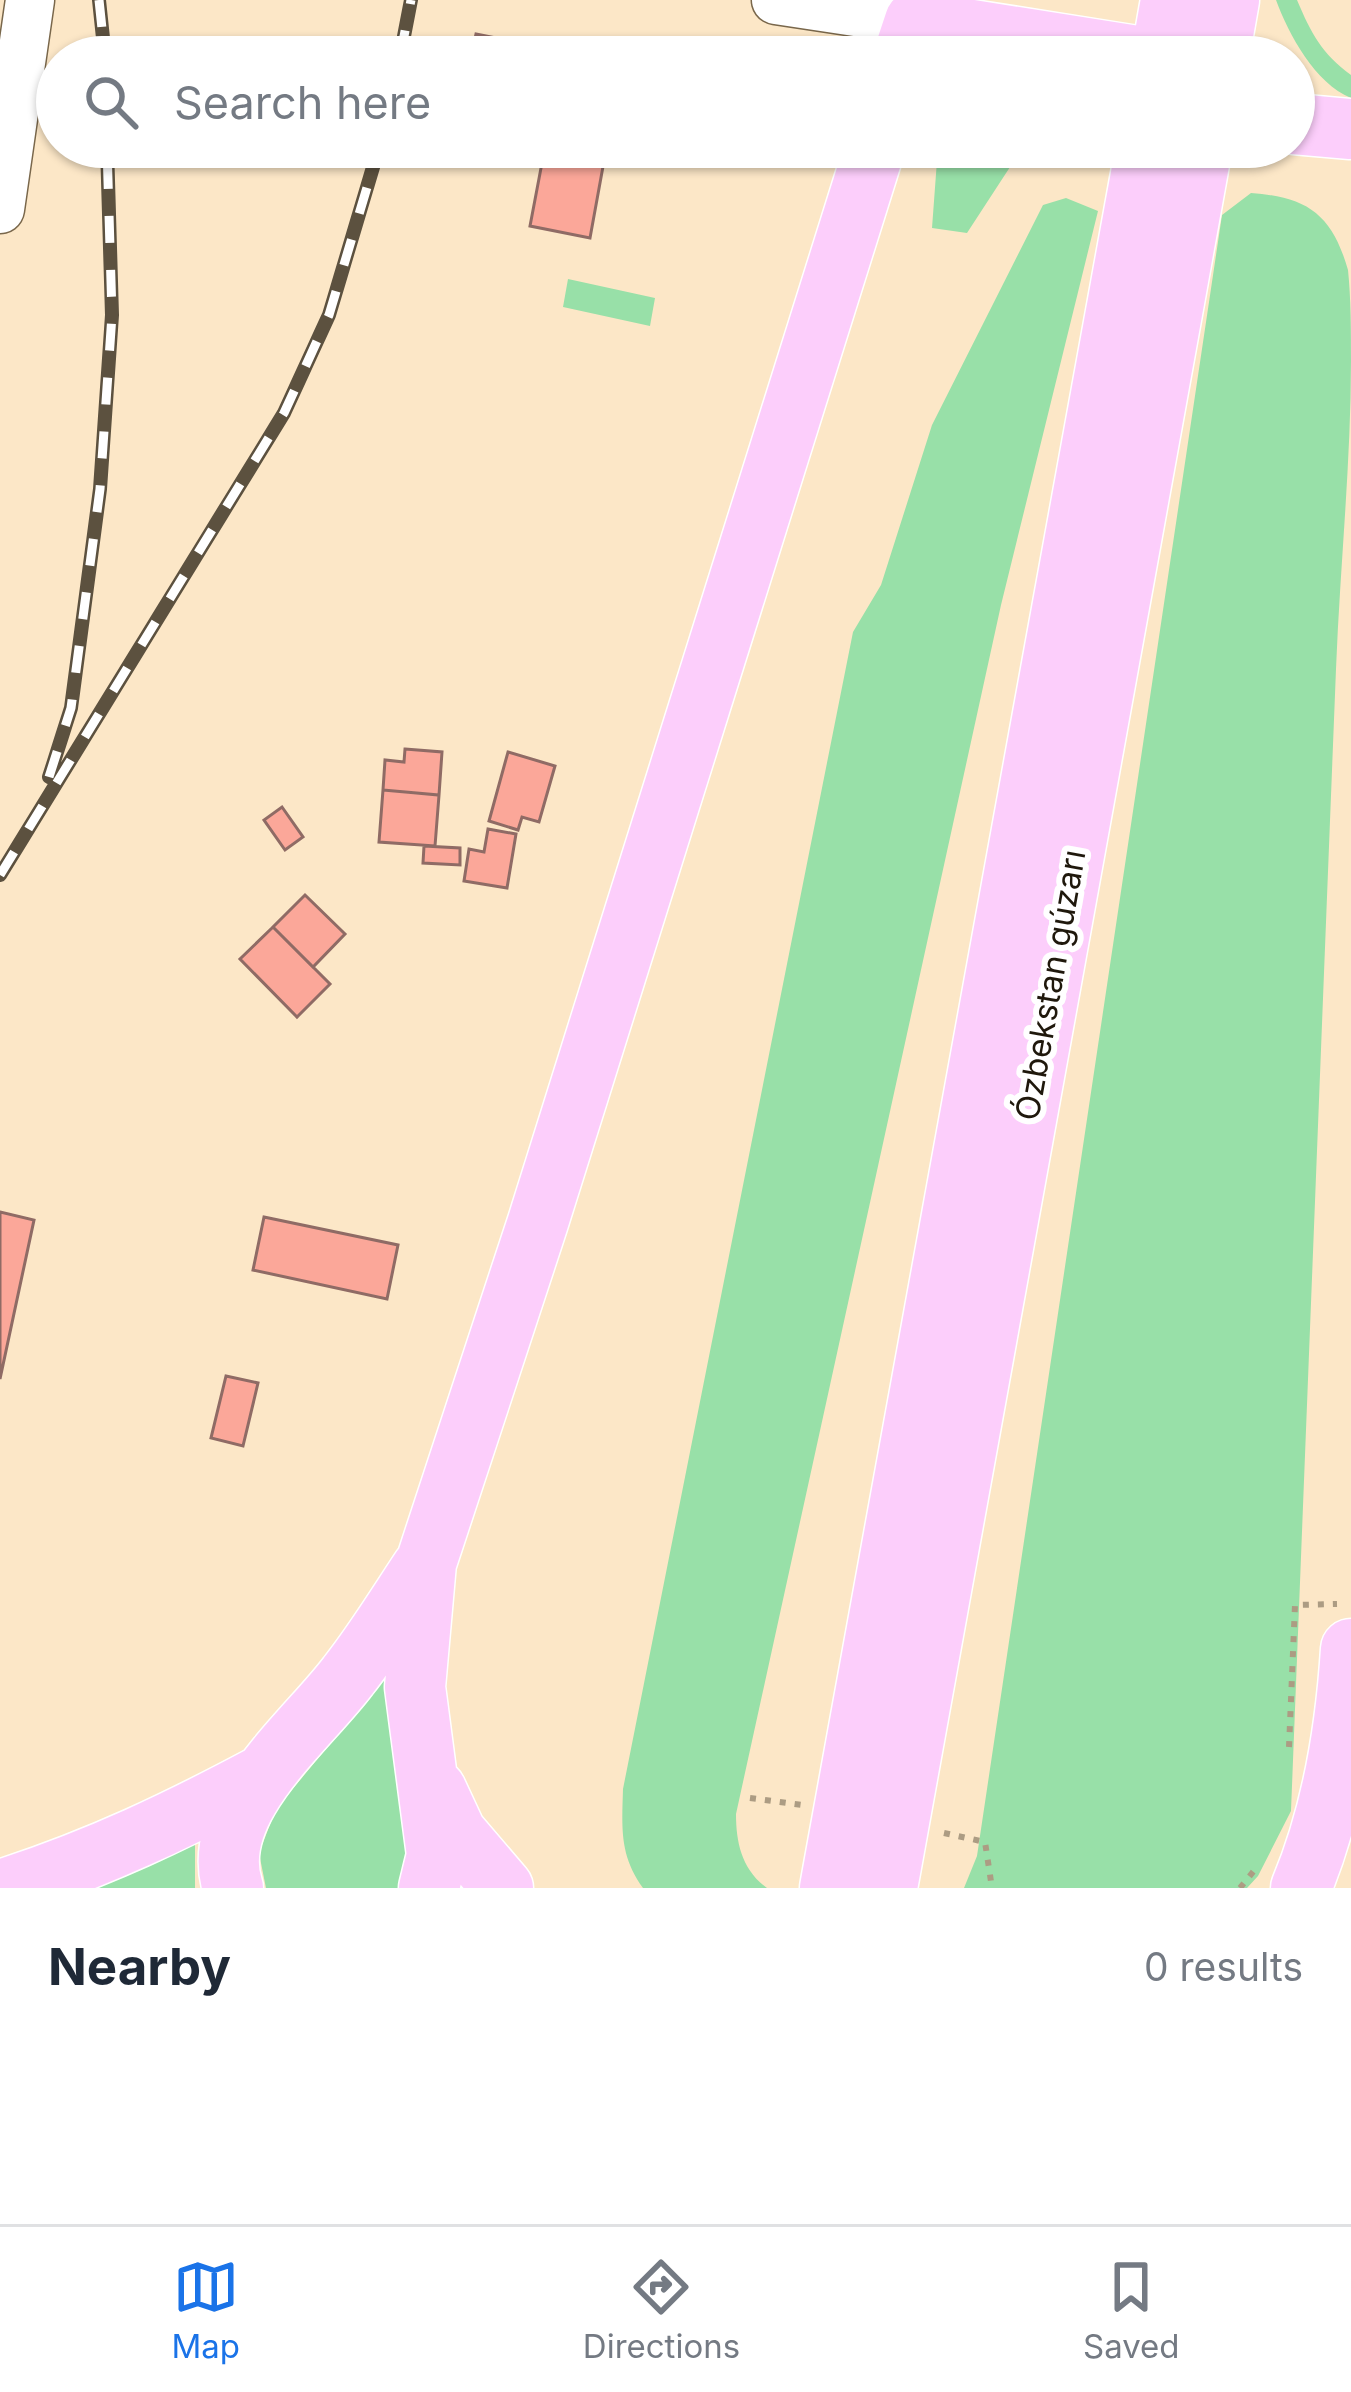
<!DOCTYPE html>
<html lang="en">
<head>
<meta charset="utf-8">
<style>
  body { margin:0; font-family:Inter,sans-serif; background:#f2f2f3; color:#1f2937 }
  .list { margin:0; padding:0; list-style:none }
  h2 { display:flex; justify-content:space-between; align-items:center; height:156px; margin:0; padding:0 48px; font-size:51px }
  h2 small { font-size:39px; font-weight:400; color:#747a83 }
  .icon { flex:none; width:66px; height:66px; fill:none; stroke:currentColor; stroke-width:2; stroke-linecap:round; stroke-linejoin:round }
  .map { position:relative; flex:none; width:1351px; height:1888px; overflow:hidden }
  .search { position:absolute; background:#fff; box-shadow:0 3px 9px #0004; left:36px; right:36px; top:36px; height:132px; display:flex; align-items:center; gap:30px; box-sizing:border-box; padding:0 42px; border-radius:66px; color:#747a83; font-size:45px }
  .sheet { height:336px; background:#fff }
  nav { display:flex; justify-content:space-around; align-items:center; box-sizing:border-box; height:168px; border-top:3px solid #e0e1e3; background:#fff; font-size:33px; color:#747a83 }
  nav a { display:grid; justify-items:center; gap:6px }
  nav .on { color:#1a73e8 }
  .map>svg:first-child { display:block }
</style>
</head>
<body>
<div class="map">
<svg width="1351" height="1888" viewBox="0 0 1351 1888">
  <rect width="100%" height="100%" fill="#fce7c7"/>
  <!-- green -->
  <path fill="#98e0a8" d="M1276,0H1297C1311,33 1322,54 1351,75V98C1315,83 1289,35 1276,0Z
    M938,147H1023L967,233L932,228Z
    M1251,193C1307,197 1332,214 1348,270C1351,299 1351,331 1351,361C1351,463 1340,566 1336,669C1321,1049 1306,1430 1291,1811L1258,1876L1247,1888H964L977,1856L1222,215Z
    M1066,198L1098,211L1001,605L736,1814C736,1843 742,1870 767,1888H643C619,1855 622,1827 623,1789L853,632L881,585L932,425L1043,205Z
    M568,279L655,298L650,326L563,307Z
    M388,1674L410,1871L400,1888H266L259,1853L276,1809Z
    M195,1838V1888H68Z"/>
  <!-- building -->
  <path fill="#fba799" stroke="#8f6b65" stroke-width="3" d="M476,34L521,43L518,57H471Z
    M545,147H591L606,150L590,238L530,226Z
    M405,749L442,752L439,795L383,790L385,760L404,762Z
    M508,752L555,766L539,822L522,817L518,830L489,821Z
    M383,790L439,795L435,846L379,842Z
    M282,807L303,837L285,850L264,820Z
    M488,829L516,834L507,888L464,881L469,849L484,852Z
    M424,846L460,848V865L423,863Z
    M305,895L345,934L313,967L273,927Z
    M273,927L330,984L297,1017L240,959Z
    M0,1212L34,1220L0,1379Z
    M264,1217L398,1245L387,1299L253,1270Z
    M226,1376L258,1383L243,1446L211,1438Z"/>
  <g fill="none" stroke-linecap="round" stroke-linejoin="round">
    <!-- minor casing -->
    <g stroke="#79674b" stroke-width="51">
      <path id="minor" d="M776,0L915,21
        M0,209L30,0"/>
    </g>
    <!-- major casing -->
    <g stroke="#fff" stroke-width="63">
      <path id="major" d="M903,57L915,21L1143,57
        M1161,57L1171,0
        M1219,57L1229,0
        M1294,124L1351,129
        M436,1790L456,1833L503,1888
        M7,1888C99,1858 177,1821 263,1775
        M233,1888C207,1810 305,1733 348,1676C375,1642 398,1604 422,1568
        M429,1888L437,1855L415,1687L426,1563L538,1222L875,147
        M830,1888L1146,147
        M887,1888L1202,147
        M1301,1888C1332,1814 1346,1729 1351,1649"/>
    </g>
    <!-- path -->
    <path stroke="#ac9c83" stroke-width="6" stroke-dasharray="6 9" stroke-linecap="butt" d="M1289,1747L1295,1605L1337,1604
      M750,1798L802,1805
      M944,1833L985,1842L992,1888
      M1240,1888L1257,1867"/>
    <!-- minor -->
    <use href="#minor" stroke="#fff" stroke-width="48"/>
    <!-- major -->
    <use href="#major" stroke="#fccefb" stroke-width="60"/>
    <!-- rail casing -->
    <g stroke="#5c513f" stroke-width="14">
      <path id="rail" d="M99,0L105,57
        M400,57L411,0
        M49,777L71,708L100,489L112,315L107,147
        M0,875L284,413L329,315L379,147"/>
    </g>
    <!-- rail -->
    <use href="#rail" stroke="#fff" stroke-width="9" stroke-dasharray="27" stroke-linecap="butt"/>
  </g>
  <g text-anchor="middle" stroke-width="12" stroke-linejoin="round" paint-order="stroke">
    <!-- street labels -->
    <g font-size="33" fill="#1f180c" stroke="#fff">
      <text transform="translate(1050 985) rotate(-80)" y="12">Ózbekstan gúzarı</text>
    </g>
  </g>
</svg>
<div class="search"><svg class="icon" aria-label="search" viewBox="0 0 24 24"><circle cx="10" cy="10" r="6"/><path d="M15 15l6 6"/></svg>Search here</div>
</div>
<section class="sheet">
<h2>Nearby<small>0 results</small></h2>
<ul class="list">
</ul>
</section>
<nav>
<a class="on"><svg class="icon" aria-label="map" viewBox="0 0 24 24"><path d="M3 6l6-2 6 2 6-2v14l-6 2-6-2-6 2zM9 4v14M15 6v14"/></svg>Map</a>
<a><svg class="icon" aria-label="directions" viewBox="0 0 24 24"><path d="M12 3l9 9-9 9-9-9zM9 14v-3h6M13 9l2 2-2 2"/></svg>Directions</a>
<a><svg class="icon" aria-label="saved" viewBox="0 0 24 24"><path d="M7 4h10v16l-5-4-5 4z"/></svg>Saved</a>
</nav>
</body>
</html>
